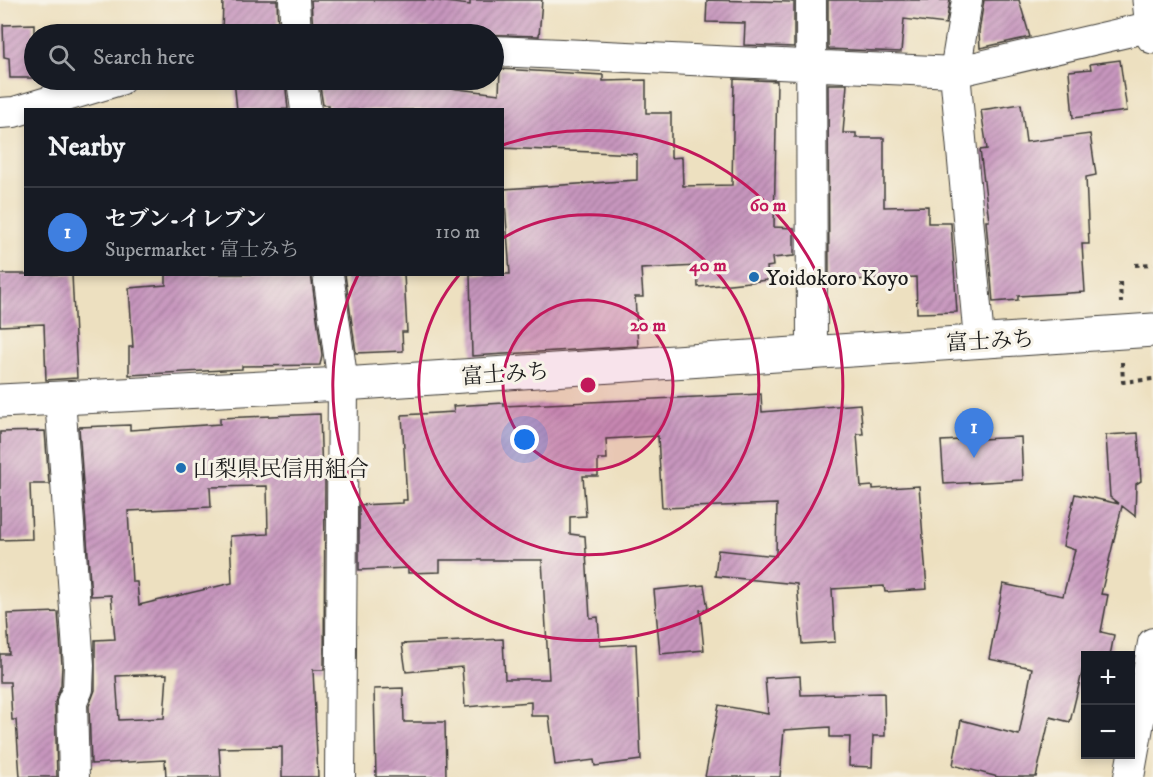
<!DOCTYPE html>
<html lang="en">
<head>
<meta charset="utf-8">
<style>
  body { margin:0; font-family:"IM FELL DW Pica","Noto Serif JP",serif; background:#242831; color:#f1f3f6 }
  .controls { position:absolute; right:18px; bottom:18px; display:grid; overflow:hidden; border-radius:0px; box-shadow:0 3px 9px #0003 }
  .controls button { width:54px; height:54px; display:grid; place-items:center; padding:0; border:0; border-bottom:2px solid #363941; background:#171b24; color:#f1f3f6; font:30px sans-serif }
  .you { position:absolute; left:525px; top:440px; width:21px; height:21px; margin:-15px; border:4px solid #fff; border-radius:50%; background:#1a73e8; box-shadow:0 0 0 9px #1a73e833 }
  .badge { display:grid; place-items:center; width:39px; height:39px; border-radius:50%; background:#8c9099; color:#fff; font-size:20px; font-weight:700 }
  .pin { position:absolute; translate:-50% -50px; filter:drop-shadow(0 2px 3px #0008) }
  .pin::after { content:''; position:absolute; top:32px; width:21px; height:18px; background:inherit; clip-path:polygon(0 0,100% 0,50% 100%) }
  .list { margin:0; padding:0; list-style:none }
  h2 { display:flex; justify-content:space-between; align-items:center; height:78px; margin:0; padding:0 24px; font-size:26px }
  h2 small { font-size:20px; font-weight:400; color:#9ea1a6 }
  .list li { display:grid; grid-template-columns:39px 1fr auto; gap:18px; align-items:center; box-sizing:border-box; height:90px; padding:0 24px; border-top:2px solid #363941 }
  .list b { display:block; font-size:22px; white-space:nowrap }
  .list p { margin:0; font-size:20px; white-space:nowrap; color:#9ea1a6 }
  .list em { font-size:20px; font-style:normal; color:#9ea1a6 }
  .icon { flex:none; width:33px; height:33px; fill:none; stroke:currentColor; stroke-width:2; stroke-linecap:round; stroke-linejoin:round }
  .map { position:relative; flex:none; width:1153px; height:777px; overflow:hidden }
  .search { position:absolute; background:#171b24; box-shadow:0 3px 9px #0003; left:24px; top:24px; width:480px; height:66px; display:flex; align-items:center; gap:15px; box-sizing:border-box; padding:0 21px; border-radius:33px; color:#9ea1a6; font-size:22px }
  .panel { position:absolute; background:#171b24; box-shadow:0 3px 9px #0003; left:24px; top:108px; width:480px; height:168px; border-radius:0px }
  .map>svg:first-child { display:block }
</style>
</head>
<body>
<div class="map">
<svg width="1153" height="777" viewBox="0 0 1153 777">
  <defs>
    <pattern id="building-hatch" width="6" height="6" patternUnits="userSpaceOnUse" patternTransform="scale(1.5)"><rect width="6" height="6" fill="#c796be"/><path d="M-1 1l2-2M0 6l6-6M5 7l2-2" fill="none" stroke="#a17a9a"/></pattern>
  </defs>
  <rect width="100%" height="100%" fill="#f7f3e8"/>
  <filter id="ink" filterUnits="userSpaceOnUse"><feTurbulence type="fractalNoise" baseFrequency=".0167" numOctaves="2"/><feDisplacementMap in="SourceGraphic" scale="12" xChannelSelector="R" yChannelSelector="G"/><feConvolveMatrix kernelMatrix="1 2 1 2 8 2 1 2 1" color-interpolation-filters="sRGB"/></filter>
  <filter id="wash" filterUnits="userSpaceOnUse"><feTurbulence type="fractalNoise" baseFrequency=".008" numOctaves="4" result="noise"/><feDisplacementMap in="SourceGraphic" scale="24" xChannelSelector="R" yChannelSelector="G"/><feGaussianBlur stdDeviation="1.35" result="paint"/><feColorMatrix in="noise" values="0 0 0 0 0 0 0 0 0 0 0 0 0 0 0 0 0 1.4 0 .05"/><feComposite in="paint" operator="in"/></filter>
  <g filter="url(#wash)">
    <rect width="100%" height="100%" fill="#ede0c0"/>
    <g id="blocks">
      <!-- building -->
      <path fill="url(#building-hatch)" fill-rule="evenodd" d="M223,0H277L278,29L276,32L246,31L247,34H222Z
        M311,0H428L470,5V0H542L539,36L471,34L420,28L419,34L313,31Z
        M707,0L794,2V47L744,45L745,23L706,22Z
        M828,0H950L946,24L904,19L901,52L828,49Z
        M984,0H1019L1030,37L980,48L979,32Z
        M34,24V78H10L9,58L4,57L3,25Z
        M1120,60L1127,111L1073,118L1069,71L1091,69L1090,64Z
        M500,69L603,75V81L646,80V113H671V158L682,157L683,186L732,185L734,79L777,81L774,227L794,228V256L772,258L773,266L767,267L768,280L720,285L698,287L697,266L641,269L643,297H635L638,346L472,356L470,274H510L504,189L637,180V154L502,148V110H329V105H323L319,80H450V88L499,94Z
        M234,80H285L288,109L237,110Z
        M828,84H847L843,133H856V138H884V207L928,206V223H951L957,312L917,313L916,277L829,281Z
        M1021,104L1026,142L1090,134L1096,175L1086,177L1089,244H1082L1085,292L1018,296V300L993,302L986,221H989L980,150L987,149L981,110Z
        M0,274H72L77,378L46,380L44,324L0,326Z
        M166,274H311L322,355L320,365L242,366V369L129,375V347H133L129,288L166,285Z
        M345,274H404L407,332H402L403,351L356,353Z
        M761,394L762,412L860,404L863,434H857L861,487L873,486V489L919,486L927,589L885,592L884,586L832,589L835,642L802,644L797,584L715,576L718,550L776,556L777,504L662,508L658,436L606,439L607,459H598V476H583L586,516L570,517V534L585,536L590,618L598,617L600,646L636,644L641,760L595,766L594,760L555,765L549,716H531V702L465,707L462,667L406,672L402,644L503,639L505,679H549L542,560H440V572L408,573V568L359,570V505L403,503V500H407L402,415L454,412L453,406L504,403V406Z
        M320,414L322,478H325L324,670H313L318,777H282V747L219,748L221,777H166L165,760L91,764L89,706L95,690V640L115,639L111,595L91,596L79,427L130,425V430L220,424V418ZM267,486L268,534L230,536L232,583L139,605L137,582H132L128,511L211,507L210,487ZM167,674L164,718L119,720L116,676Z
        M45,431L49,484H30L32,539L0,540V432Z
        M1138,433L1141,481L1136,484L1135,516L1122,506L1101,594L1108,595L1101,632L1114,635L1110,656H1086L1070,722L1050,717L1036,777H998L953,765L961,720L1019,735L1032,668L989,659L1003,584L1063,596L1075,550L1063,546L1075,494L1119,504L1110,497L1106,435Z
        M1021,437L1023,480L944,484L941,441Z
        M704,585L708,609L700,610L704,650L660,654L654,590Z
        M58,612L62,665L61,685L55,702L57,777H20L16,720H12L10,682H0V654H9L7,614Z
        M800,676L801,695L884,693L885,736H873L872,767L849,766L850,737H830V727L784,730L780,777H705L719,705L768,714L765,678Z
        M403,688L404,722H445L446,777H376L374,689Z"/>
    </g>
  </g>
  <g filter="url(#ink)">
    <use href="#blocks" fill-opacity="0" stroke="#3b3935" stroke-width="1.5"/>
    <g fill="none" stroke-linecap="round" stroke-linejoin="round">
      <!-- minor casing -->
      <g stroke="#3b3935" stroke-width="32">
        <path id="minor" d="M294,0L296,34
          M811,0L812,352
          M967,0L955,72L979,340
          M494,51L955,72L1153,26
          M302,80L306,110
          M0,113L14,112L120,80
          M328,274L343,384L340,777
          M60,398L79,665L78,689L72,702L74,777
          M1129,777L1153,643"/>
      </g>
      <!-- major casing -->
      <g stroke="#3b3935" stroke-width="35">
        <path id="major" d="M1149,0L1153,37"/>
      </g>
      <!-- highway casing -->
      <g stroke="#3b3935" stroke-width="35">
        <path id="highway" d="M0,401L343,384L1153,330"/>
      </g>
      <!-- path -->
      <path stroke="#3b3935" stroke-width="4" stroke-dasharray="4.5 4.5" stroke-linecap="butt" d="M1135,265L1153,264
        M1120,282L1121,303
        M1122,362L1123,382L1153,379"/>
      <!-- minor -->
      <use href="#minor" stroke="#fff" stroke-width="30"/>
      <!-- major -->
      <use href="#major" stroke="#fff" stroke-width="33"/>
      <!-- highway -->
      <use href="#highway" stroke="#fff" stroke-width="33"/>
    </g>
  </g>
  <!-- distance rings -->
  <circle cx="588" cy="385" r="85" fill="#c2185b" fill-opacity=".12"/>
  <g fill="none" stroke="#c2185b" stroke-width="3">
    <circle cx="588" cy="385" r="85"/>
    <path d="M503 238A170 170 0 1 1 459 275"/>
    <path d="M503 145A255 255 0 1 1 358 275"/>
  </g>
  <!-- markers -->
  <g fill="#1f6fb2" stroke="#f7f3e8" stroke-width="2">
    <circle cx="754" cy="277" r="6"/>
    <circle cx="181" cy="468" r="6"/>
  </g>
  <g text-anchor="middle" stroke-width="6" stroke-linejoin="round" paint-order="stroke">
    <!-- poi labels -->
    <g font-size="22" fill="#1c1c1c" stroke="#f7f3e8" text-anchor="start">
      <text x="766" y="285">Yoidokoro Koyo</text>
      <text x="193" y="476">山梨県民信用組合</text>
    </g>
    <!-- street labels -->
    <g font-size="22" fill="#1c1c1c" stroke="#f7f3e8">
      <text transform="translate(990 340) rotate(-3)" y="8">富士みち</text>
      <text transform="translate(505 373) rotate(-4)" y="8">富士みち</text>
    </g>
  </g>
  <circle cx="588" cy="385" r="9" fill="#c2185b" stroke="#f7f3e8" stroke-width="3"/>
  <g font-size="18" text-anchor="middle" font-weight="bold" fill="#c2185b" stroke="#f7f3e8" stroke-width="6" stroke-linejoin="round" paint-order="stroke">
    <text x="768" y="211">60 m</text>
    <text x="708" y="271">40 m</text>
    <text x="648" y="331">20 m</text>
  </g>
</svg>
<div class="controls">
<button>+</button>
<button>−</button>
</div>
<div class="you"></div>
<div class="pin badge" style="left:974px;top:458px;background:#3f7fe0">1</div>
<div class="search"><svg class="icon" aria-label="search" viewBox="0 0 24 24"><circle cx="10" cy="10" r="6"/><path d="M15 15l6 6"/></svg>Search here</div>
<section class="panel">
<h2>Nearby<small></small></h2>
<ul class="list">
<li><span class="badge" style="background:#3f7fe0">1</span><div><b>セブン-イレブン</b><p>Supermarket · 富士みち</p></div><em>110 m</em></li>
</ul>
</section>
</div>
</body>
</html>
